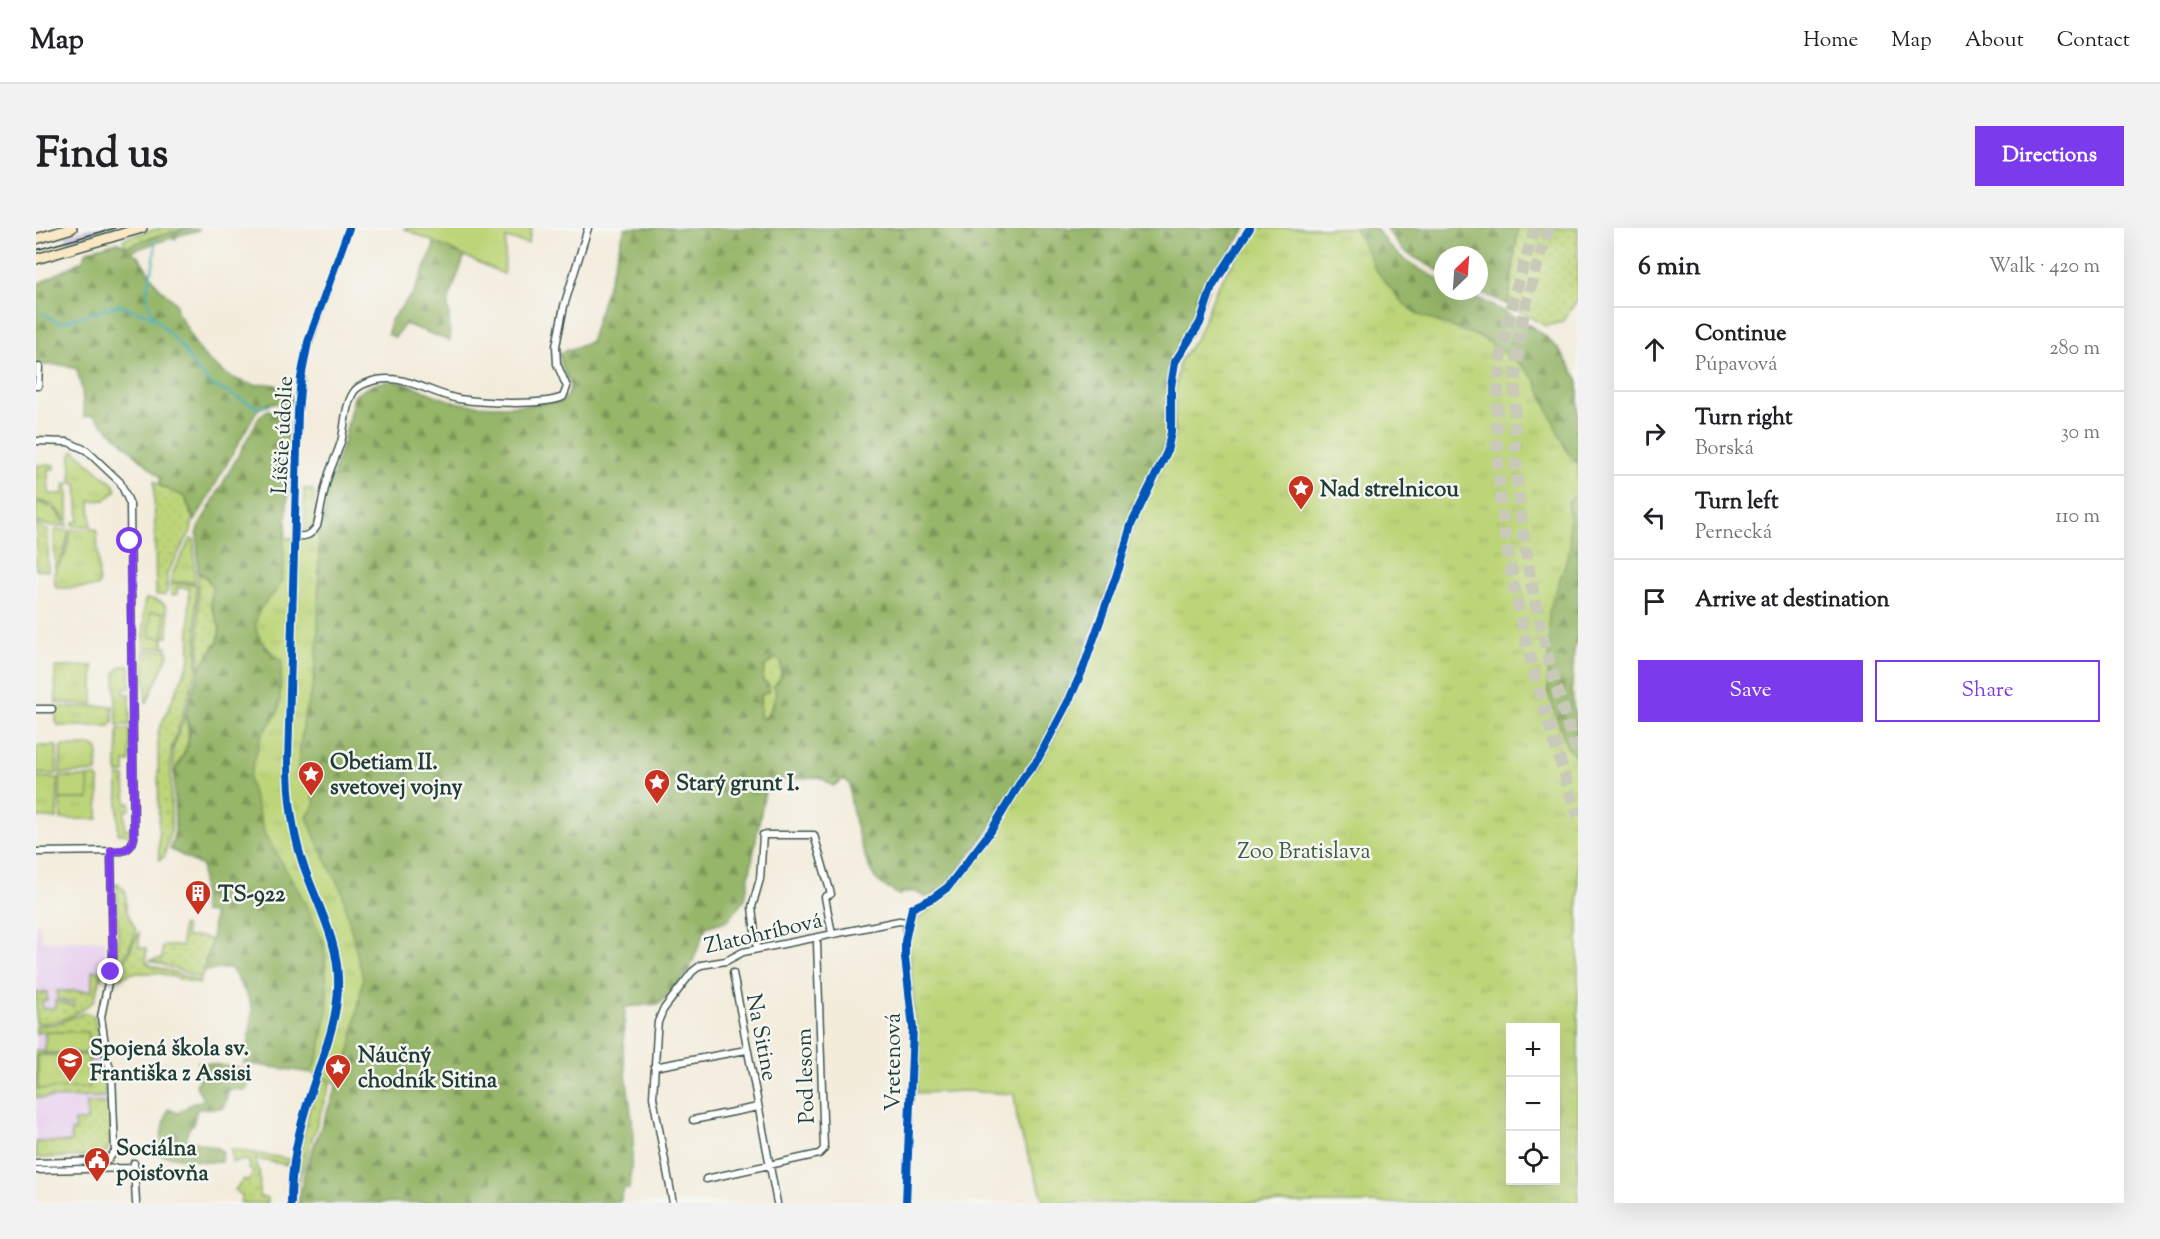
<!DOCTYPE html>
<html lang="en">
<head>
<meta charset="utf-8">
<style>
  body { margin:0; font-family:"Sorts Mill Goudy",serif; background:#f2f2f2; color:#202124 }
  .controls { position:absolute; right:18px; bottom:18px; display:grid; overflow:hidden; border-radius:0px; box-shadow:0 6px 24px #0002 }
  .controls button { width:54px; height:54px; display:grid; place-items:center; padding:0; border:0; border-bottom:2px solid #e0e0e0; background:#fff; color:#202124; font:30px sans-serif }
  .compass { position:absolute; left:1398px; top:18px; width:54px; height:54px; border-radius:50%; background:#fff; box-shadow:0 6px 24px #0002; rotate:25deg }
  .stop { position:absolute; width:18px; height:18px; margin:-14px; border:4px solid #7c3aed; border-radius:50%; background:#fff }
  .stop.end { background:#7c3aed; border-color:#fff; box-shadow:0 2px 6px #0008 }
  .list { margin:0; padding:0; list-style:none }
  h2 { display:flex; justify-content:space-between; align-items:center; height:78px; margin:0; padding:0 24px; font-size:26px }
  h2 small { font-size:20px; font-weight:400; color:#757577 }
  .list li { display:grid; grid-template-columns:39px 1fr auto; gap:18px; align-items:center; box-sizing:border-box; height:84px; padding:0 24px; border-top:2px solid #e0e0e0 }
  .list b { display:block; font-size:22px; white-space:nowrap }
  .list p { margin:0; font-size:20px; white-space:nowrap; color:#757577 }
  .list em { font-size:20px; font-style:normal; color:#757577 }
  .actions { display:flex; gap:12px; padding:18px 24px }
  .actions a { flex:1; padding:14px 0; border:2px solid #7c3aed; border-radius:0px; text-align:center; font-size:21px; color:#7c3aed }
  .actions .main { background:#7c3aed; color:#fff }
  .icon { flex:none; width:33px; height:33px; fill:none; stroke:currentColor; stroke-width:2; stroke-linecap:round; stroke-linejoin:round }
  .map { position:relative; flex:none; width:1542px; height:975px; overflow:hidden; border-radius:0px }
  header { display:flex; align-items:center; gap:36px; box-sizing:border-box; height:84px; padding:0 30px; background:#fff; border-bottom:2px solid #e0e0e0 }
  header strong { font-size:28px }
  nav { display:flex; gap:33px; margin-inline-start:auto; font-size:21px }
  .intro { display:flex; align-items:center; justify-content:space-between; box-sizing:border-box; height:144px; padding:0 36px }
  h1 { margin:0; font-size:42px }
  .button { padding:15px 27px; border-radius:0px; background:#7c3aed; color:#fff; font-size:21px; font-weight:700 }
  main { display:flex; gap:36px; padding:0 36px }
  aside { flex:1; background:#fff; border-radius:0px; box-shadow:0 6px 24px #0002 }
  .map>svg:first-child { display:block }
</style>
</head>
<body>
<header>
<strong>Map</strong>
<nav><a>Home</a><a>Map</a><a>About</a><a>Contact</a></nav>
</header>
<div class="intro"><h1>Find us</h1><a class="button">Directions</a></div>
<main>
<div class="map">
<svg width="1542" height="975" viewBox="0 0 1542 975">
  <defs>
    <pattern id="grass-dots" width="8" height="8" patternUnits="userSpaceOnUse" patternTransform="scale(1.5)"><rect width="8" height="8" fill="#bdd579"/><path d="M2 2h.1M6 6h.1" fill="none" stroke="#a2b869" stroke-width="1.8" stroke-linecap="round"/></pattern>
    <pattern id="forest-firs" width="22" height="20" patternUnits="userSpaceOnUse" patternTransform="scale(1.5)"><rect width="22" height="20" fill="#96b669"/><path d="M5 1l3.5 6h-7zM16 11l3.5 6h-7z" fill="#7a9557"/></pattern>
    <pattern id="park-tufts" width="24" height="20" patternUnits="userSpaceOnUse" patternTransform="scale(1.5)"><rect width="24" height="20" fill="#bdd579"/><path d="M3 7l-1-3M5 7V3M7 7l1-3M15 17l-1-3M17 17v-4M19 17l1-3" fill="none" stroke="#a2b869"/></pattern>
  </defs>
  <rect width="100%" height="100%" fill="#f6f6f2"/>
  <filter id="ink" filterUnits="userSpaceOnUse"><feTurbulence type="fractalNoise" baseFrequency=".0167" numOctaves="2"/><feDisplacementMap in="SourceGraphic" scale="12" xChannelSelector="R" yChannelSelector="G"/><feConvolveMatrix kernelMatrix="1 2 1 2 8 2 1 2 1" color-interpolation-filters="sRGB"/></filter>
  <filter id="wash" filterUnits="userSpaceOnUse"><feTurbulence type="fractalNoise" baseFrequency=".008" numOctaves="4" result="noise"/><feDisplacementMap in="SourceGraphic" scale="24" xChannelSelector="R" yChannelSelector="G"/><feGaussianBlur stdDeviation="1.35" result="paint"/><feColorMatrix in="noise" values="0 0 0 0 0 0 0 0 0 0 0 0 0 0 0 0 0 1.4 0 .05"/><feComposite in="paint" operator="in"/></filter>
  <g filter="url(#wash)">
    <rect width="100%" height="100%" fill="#f3ecdb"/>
    <!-- built -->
    <path fill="#e8d2ee" d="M0,695H4L5,713L69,712V731L64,756L53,774L0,792Z
      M52,785L58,788L69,841L74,921L0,922V799L22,798Z"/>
    <!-- industrial -->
    <path fill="#c9bfd7" d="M53,0H89L32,16L29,7Z"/>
    <!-- grass -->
    <path fill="url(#grass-dots)" stroke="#6e8956" stroke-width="1.5" d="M124,0H154L111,11L91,19L87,12L89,10Z
      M1482,0H1542V71L1526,94L1510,98L1472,77Z
      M118,253L125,258L149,269L157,292L155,303L131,346V364L128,367H120Z
      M268,261L277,262C278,277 287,297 269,305Z
      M162,345L170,349L176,358L175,377L184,400L182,414L163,440Z
      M135,356H160L161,442L135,523V603L128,629L123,632L122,504L154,432L153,360H141V366L135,367Z
      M739,430L745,434C746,454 739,474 729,491L724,489L725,454L729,438Z
      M149,487C157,513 150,522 138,546L137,521Z
      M82,548L89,549L90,575H94V582H89V601H94L95,607L82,606Z
      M82,655L90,664V682L100,702C97,714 90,732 79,738V723H82L81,659L78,657Z
      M146,698H149L150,709H166L176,712L165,750L113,732L126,731V718H146Z
      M103,705V720H110V733L114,737L164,753L163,756L123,745H97L83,750L76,748L79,740C94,735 94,715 103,705Z
      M56,743H67L58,773C40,787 23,796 0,795V764L6,767L7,764H11V773H6L7,781L19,780V773L38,778V773L32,774L21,771V763H56Z
      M47,785H52L58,788L67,832H63L62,826H59V832H53L52,830H56L52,828V804H3L0,806V798L20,796Z
      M307,816L259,963L272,885L284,848L293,825Z
      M0,822H6L8,827H2L53,860V847H66V836H68L69,869L0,870Z
      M51,875H74C74,889 81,923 64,928L0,930V914H35V903H39L38,893H51Z
      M195,921L253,931L252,937L220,931L222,943L224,944L222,949H224L223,969L232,970V975H206L204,973L207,969L199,962L208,951L212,953L218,945L213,941L214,937L211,932L196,934Z"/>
    <!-- forest -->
    <path fill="url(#forest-firs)" stroke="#5a7a4e" stroke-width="1.5" fill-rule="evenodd" d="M154,0L164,2L141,8L139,12L135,10L95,23L103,29L123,60L140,75C140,89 146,89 151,100C161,127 189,152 219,157C223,157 228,156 233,156C242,156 250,163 257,168L256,176L234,175L221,182L159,293L149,269L124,258V249L57,187L48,189L46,162L41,141L26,137H0V57L47,32L51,23L81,14L91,19L111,11Z
      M589,0H1210L1175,52L1157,103L1137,131L1131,155L1133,198L1129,219L1093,294L1081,334L1031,469L999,529L985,547L951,604L908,660L895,668L889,669C879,663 874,661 863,667C855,662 846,658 840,651C828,635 812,576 814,556L808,551L797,558L784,549L741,552L730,557L709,671L692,692L670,699L653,743L623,776L589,779L587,824L598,907L593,961L588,960L584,974L262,975L269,941L314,823L280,612L271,589L279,576L261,546L268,488L277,458L282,410L283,305L295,252L306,219L318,168C364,135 380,167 425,175C457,181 495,177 527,173C545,154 522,147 524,125L552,115L555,112ZM740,430L745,434L746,448L738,458C743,470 735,481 729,491L724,489V468L733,463L732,456L726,453L729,438Z
      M1218,0H1340C1355,27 1380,40 1407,53V63H1428L1493,97L1508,107L1524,123L1542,151V409L1538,423L1536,458L1537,477L1542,500V536L1082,351L1088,338L1097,297L1131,234L1136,217L1139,165L1143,135L1162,107L1181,60Z
      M1350,0H1482L1472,77L1443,63V27H1407V45L1367,23Z
      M395,6L430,24L412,74L414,113L369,96L359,109L352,106L354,93L378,64L398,18Z
      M232,182L248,185L252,193L251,215L246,226V235L253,246L247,348L242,362L232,371L228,419L246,433L243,483L225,508L264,665L288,714L292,778L284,823L276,845L207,835L210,832C211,821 218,786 216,779C214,770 200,750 195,740L167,743L176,712L177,685L167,684L166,638L134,621L139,604L138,546L152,517L154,503L149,487L163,444V440L182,414L184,400L175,377L176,358L170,349L162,345L161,302L224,188Z
      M162,834L205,840L216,845L210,862L193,861L187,880L161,881L157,897L154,898L149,911L182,920L187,924L185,934H171L125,927V908L132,881L142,885L155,876L168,872L160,858L165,844Z"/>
    <!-- park -->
    <path fill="url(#park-tufts)" stroke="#6e8956" stroke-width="1.5" fill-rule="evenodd" d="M1218,0H1319L1340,42L1365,73L1383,87L1446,110L1483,135L1499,151L1524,209L1531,223L1542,236V264L1532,274L1534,321L1513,384L1512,465L1531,519L1542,530V975H1009L982,899L978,866L930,863L881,865V818L873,718L875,700L886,687L913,664L964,594L989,552L1005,533L1020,506L1050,440L1088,338L1097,297L1134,225L1138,207L1139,165L1143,135L1162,107L1181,60ZM1474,800H1520V952H1474Z
      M38,222L78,257L80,263L69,272L54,273L55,298H37V294L43,293L41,256L35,255V226Z
      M0,237H18V241H12L13,266H27L29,255H32V293L17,277L0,272Z
      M0,274C16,276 24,285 32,298H12L0,293Z
      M0,295L12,303V343L0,342Z
      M20,302H33L28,325L19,340L18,305Z
      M35,302L60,301L61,303L63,356L61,359L21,360L19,358L18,345L30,325Z
      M283,305L282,410L277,458L268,488L261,546L276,562L279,576L271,589L280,612L306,664L327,751L314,823L301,855L276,845L284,823L292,778L288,714L264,665L229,607L213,552L225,508L243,483L246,433C223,415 208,397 232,371C235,368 240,365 242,361C251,347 247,326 248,310L276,309Z
      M155,311L158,312L159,354H135V348Z
      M110,371C138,371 132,388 132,409H127V418L132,419L108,420V376Z
      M132,422V427L110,476L108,423Z
      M57,438V476L20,475L19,439Z
      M88,438H94V460H88V466H94V497H81L79,445L84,439Z
      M77,478V494L74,498H23L20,493V481L24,479Z
      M82,501H94V534H89V545H82L81,543Z
      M0,518H19L21,519V546H0Z
      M25,518H58L62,521L61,544L24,546Z
      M60,548L63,551L62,591H25L24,571H52V549Z
      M0,549L22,550L21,591L0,589Z"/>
    <!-- garden -->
    <path fill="#bdd579" stroke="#6e8956" stroke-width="1.5" d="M367,0H496L492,16L470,10L468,46Z
      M114,384H128V409H114Z
      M24,549H52L53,571H24Z
      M9,804H52V825H9Z
      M2,827H52L53,860L2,861Z"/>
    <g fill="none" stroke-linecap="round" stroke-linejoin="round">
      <!-- stream -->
      <path stroke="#41afbd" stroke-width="2" d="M5,84L23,95L82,77L118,89L146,119L159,140L176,157L223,180L234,177
        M118,88C106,68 112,58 117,37C119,30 119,21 119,13"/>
    </g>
  </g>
  <g filter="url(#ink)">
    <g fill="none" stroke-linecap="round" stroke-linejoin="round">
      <!-- motorway-tunnel -->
      <path stroke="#c9c9ba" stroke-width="12" stroke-dasharray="12 6" stroke-linecap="butt" d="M1499,0C1485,48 1467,96 1463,146C1451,297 1495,446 1542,588
        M1513,0C1504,32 1490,68 1485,101C1464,239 1497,396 1542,527"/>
      <!-- minor casing -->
      <g stroke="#3f574d" stroke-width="9">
        <path id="minor" d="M313,0L269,126L262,184L258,308C269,309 275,308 281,298C285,281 287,265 292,249C296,235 303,223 306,210C309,196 309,178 317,165C320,160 325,157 331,155C365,142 391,165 423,171C448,175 505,178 527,169L531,159L521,136L520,118L528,78L552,0
          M0,158H2L3,139
          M0,213L32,214L50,222L84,254L94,276L98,609C97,616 93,621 86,623L0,624
          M0,481H16
          M721,721L716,679L724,651L727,607H778L795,666L789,669L796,706
          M697,745L741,975
          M618,839L710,822
          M657,892L722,879
          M0,935L66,933L72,932L79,923L76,846L71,830L65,789L77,730L75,623
          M98,935L100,975
          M0,942L99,940
          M670,951L783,926L788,921L781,715
          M255,975C255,930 267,886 282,844
          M637,975L617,869L621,804L622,794L627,782L656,744L665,737L690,733L707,724L863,693L872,694L870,701L869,729L877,800V826L870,975"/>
      </g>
      <!-- secondary casing -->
      <g stroke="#3f574d" stroke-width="12">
        <path id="secondary" d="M0,11L36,0
          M0,31L106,0"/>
      </g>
      <!-- minor -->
      <use href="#minor" stroke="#fff" stroke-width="6"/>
      <!-- secondary -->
      <use href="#secondary" stroke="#fae7c3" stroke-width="9"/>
      <!-- tram -->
      <path stroke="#1f3d34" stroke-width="1.5" d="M0,22L79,0"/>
      <!-- cycleway casing -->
      <g stroke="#f6f6f2" stroke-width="11">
        <path id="cycleway" d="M255,975C255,937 263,899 275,864C286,829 301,796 302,759C304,713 280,675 266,633C256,601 252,567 252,534L262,184L265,150L272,114L313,0
          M870,975L877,800L869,729V713L876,680L897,670L912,659L955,603L987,550L1002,531L1034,470L1047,441L1083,340L1095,297L1131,224L1135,204V159L1139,134L1164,95L1176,59L1214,0"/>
      </g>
      <!-- cycleway -->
      <use href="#cycleway" stroke="#0057b8" stroke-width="8"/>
    </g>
  </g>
  <g fill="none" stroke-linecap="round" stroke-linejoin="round" filter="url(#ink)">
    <!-- route -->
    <path stroke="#7c3aed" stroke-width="8" d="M75,744L77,730L75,623L90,622L96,616L98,609L94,313"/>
  </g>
  <!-- icons -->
  <defs>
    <g id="sight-pin" transform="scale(1.35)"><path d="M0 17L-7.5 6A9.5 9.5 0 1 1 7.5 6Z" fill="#c8321e" stroke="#f6f6f2"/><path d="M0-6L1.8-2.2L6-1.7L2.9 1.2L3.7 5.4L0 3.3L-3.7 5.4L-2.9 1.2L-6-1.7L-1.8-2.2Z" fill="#fff"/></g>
    <g id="building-pin" transform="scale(1.35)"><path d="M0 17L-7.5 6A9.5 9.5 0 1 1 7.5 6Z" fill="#c8321e" stroke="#f6f6f2"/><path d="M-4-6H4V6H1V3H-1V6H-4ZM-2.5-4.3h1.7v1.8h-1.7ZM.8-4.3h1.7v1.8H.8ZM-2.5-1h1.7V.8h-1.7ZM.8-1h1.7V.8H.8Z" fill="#fff"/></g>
    <g id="school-pin" transform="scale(1.35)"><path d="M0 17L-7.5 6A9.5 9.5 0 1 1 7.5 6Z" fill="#c8321e" stroke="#f6f6f2"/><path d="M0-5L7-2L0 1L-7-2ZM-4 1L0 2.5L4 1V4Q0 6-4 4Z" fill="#fff"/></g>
    <g id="civic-pin" transform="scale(1.35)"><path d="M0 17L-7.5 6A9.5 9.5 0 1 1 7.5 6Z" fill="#c8321e" stroke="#f6f6f2"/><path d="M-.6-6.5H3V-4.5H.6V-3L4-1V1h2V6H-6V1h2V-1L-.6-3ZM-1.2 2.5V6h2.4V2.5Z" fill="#fff"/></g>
  </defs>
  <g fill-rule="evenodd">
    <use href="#sight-pin" x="1265" y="260"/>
    <use href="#sight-pin" x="275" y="546"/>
    <use href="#sight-pin" x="621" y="554"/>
    <use href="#building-pin" x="162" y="665"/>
    <use href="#school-pin" x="34" y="832"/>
    <use href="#sight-pin" x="302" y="839"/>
    <use href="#civic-pin" x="61" y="932"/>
  </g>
  <g text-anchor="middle" stroke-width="5" stroke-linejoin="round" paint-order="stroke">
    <!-- street labels -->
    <g font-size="22" fill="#1f3d34" stroke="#f6f6f2">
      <text transform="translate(245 207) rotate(-87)" y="8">Líščie údolie</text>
      <text transform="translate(727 704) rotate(-13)" y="8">Zlatohríbová</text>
      <text transform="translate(727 809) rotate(79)" y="8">Na Sitine</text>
      <text transform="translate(856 834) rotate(-90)" y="8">Vretenová</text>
      <text transform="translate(768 848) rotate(-92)" y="8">Pod lesom</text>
    </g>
    <!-- poi labels -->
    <g font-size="22" font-weight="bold" fill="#1f3d34" stroke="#f6f6f2" text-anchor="start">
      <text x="1284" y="268">Nad strelnicou</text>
      <text x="294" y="541">Obetiam II.<tspan x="294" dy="25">svetovej vojny</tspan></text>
      <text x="640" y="562">Starý grunt I.</text>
      <text x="182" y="673">TS-922</text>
      <text x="54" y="827">Spojená škola sv.<tspan x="54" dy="25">Františka z Assisi</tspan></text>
      <text x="322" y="834">Náučný<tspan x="322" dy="25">chodník Sitina</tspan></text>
      <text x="80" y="927">Sociálna<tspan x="80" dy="25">poisťovňa</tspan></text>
    </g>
    <!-- park labels -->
    <g font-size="22" fill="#3f5b42" stroke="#f6f6f2">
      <text x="1268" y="630">Zoo Bratislava</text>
    </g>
  </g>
</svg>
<div class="controls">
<button>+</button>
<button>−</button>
<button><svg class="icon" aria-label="locate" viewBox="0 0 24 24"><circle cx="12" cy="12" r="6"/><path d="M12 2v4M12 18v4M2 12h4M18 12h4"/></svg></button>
</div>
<svg class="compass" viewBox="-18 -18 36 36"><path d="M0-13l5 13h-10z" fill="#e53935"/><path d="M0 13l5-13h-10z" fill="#757577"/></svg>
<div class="stop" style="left:94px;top:313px"></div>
<div class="stop end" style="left:75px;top:744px"></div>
</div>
<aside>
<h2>6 min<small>Walk · 420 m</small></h2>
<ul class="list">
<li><svg class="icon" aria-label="ahead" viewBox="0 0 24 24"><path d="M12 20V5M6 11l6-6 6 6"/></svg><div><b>Continue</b><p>Púpavová</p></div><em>280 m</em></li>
<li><svg class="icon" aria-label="right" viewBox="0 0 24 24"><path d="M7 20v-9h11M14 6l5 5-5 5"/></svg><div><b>Turn right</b><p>Borská</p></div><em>30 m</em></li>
<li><svg class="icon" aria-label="left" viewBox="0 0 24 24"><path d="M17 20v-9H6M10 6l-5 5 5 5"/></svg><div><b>Turn left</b><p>Pernecká</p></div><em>110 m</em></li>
<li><svg class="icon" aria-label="arrive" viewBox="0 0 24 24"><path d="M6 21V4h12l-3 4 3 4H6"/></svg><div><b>Arrive at destination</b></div></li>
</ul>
<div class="actions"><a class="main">Save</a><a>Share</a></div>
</aside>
</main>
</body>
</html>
